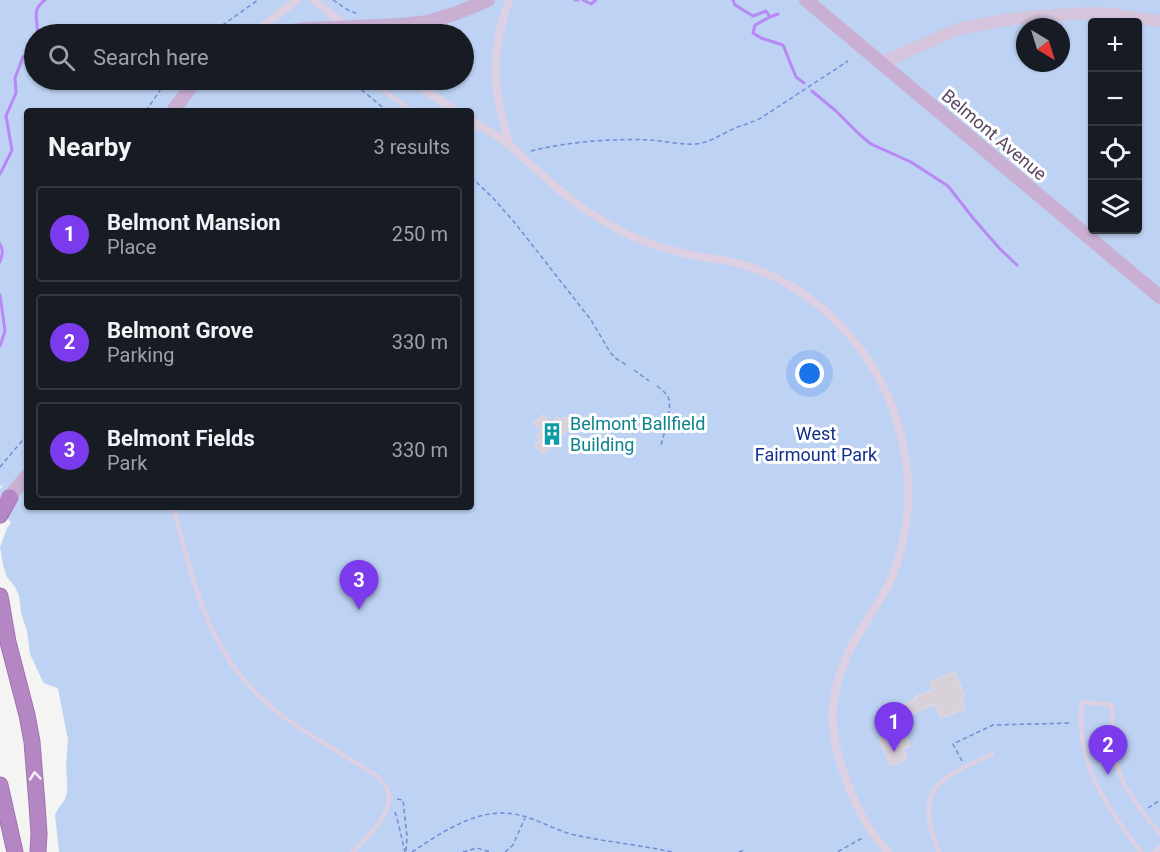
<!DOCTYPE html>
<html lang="en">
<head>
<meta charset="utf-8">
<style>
  body { margin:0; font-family:Roboto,sans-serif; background:#242831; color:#f1f3f6 }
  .controls { position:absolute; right:18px; top:18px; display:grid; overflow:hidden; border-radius:6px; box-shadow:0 2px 4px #0004 }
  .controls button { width:54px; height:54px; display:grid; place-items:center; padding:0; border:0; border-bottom:2px solid #363941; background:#171b24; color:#f1f3f6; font:30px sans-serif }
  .compass { position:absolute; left:1016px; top:18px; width:54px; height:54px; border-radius:50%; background:#171b24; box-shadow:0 2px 4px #0004; rotate:142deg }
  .you { position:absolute; left:810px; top:374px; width:21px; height:21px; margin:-15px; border:4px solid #fff; border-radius:50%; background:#1a73e8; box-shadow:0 0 0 9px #1a73e833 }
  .badge { display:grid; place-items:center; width:39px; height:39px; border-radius:50%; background:#7c3aed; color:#fff; font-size:20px; font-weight:700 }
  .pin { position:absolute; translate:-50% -50px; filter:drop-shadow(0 2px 3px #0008) }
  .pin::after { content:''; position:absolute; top:32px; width:21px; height:18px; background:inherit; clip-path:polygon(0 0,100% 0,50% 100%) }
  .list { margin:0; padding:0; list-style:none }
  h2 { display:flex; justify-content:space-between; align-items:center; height:78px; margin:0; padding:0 24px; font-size:26px }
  h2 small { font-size:20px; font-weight:400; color:#9ea1a6 }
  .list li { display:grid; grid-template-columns:39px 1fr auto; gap:18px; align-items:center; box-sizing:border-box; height:96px; margin:0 12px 12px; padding:0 12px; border:2px solid #363941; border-radius:6px }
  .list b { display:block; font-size:22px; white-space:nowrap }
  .list p { margin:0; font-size:20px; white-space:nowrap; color:#9ea1a6 }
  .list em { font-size:20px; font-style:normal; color:#9ea1a6 }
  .icon { flex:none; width:33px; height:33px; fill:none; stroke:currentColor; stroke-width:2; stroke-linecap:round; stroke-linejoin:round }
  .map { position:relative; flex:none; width:1160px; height:852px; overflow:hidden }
  .search { position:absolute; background:#171b24; box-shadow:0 2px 4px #0004; left:24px; top:24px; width:450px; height:66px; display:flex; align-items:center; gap:15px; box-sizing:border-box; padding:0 21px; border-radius:33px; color:#9ea1a6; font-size:22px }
  .panel { position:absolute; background:#171b24; box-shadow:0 2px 4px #0004; left:24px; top:108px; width:450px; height:402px; border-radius:6px }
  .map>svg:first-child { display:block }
</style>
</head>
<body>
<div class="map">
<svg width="1160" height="852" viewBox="0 0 1160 852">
  <rect width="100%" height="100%" fill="#f4f4f2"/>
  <!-- green -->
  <path fill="#bed3f4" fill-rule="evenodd" d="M0,0H1160V852H59L55,815L58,809L64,801L67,793V780L66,767L68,740L58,689C53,685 47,686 43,682L30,654L27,631L21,613L19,596L15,587L7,577L3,565L0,547L7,528L11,523L7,517L0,524V489L3,485L0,486ZM1092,22H1138V230H1092ZM1025,27H1061V63H1025ZM34,34H464V80H34ZM27,111H471V507H27Z"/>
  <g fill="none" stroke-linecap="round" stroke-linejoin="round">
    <!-- stream -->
    <path stroke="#b888f5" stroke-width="3" d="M575,0H578
      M583,0L591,4L596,0
      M733,0L735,5L753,16L766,11L770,17L778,14
      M770,17L755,25L753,33L761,38L783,45L796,77L804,83
      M37,34C39,19 30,11 45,0
      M812,91L836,111L859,134L871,144L911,162L948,186L973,218L1000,249L1017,265
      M0,174L12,150L6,116L16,93L15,78L23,57L31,50L34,39
      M0,244C4,250 2,255 0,262
      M0,295L5,331L0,346"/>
  </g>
  <!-- building -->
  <path fill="#d9d1da" stroke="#ddd6de" stroke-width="1.5" d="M543,415L551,423L557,417L561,420L564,417L565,418L566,417L574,424L543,454L535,446L540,440L536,437L542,431L534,423Z
    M955,672L965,697L961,699L965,709L941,718L935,704L911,714L913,719L903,723L907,733L905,734L910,746L903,749L907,759L891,766L879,739L896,731L889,713L905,707L904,704L916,699L915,697L933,690L930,682Z"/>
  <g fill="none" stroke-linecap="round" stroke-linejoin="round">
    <!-- highway casing -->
    <g stroke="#a171b0" stroke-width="17">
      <path id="highway" d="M0,515L10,497
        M0,596L8,642L27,715L32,742L37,804L39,834L38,852
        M0,785L15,852"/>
    </g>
    <!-- path -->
    <path stroke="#728cd6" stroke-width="1.5" stroke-dasharray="4.5 3" stroke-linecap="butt" d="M333,0L348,10L358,14
      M210,34L258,0
      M350,80L387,111
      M146,111L167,80
      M531,151C566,142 614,138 650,140C665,141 681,145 696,144C711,142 722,134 735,128C745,124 755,122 764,116L848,61
      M471,177L494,199L515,223L591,320L610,352L615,358L627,365
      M634,370L649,381
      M657,386C661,389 665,392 668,397C673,408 664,433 661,445
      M0,467L27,435
      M962,761L953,744L993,725L1072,723
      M397,799L403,800L407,836L406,852
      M1148,808L1160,800
      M395,812L398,822L405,852
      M412,852C444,831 482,804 523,816C541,821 557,831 575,835C607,842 640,845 672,852
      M463,852L477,848L491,852
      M505,852L513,845L525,818
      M739,852L744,850
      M839,852V851L864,837"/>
    <!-- lane -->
    <path stroke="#ddd0e2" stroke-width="4.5" d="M370,80L411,111
      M471,135L478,125
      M173,507C196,589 208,660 281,715C312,738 346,755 378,777C383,782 389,789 389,797C390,817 365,839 353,852
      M939,852C930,830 920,799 942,781C956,769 976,762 992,754
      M1141,852C1106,807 1075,762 1082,702L1112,705C1113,731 1112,760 1124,784C1134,802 1147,818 1160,834
      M1154,852L1160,847"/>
    <!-- street -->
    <path stroke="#ddd0e2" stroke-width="8" d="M314,0L356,34
      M252,34L297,0
      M410,80L456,111
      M471,120C484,128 498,136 509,145C527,160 543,177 562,192C581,208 603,222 625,233C648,245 676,252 702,257C714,259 726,260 737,263C774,273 809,294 836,321C903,386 927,490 892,577C880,605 859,628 847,656C824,705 831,744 851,792C860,814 871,834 888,852
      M509,144C504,123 497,101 496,79C494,52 500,25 509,0"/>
    <!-- secondary -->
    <path stroke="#d6c3dc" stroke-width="12" d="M881,63L958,29L1005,20L1038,16L1090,13L1111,14L1160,21"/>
    <!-- primary -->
    <path stroke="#c9b0d3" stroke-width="14" d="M806,0L1160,297
      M269,34L307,29L400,25L428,22L457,13L488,0
      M173,111L196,80
      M3,504L27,476"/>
    <!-- highway -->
    <use href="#highway" stroke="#b586c4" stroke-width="15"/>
  </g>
  <!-- one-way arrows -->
  <defs><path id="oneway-chevron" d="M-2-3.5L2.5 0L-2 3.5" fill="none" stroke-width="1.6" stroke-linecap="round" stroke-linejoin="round" transform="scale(1.5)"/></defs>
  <use stroke="#f8f3f9" href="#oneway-chevron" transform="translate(35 776) rotate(-95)"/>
  <!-- icons -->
  <defs>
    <g id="building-bare" transform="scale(1.8)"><path d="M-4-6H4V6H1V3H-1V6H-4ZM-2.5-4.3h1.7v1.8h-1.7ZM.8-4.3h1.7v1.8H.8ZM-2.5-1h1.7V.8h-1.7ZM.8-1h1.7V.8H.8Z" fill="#0f9aa8" stroke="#fff" stroke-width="2.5" paint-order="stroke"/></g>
  </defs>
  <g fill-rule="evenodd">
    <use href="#building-bare" x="552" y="434"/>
  </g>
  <g text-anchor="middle" stroke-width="6" stroke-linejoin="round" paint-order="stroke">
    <!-- street labels -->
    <g font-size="18" fill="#5a4862" stroke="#fff">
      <text transform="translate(994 135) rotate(40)" y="6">Belmont Avenue</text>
    </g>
    <!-- culture labels -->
    <g font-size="18" fill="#0d838f" stroke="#fff" text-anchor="start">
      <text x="570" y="430">Belmont Ballfield<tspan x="570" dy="21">Building</tspan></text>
    </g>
    <!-- park labels -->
    <g font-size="18" fill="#0f308d" stroke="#fff">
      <text x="816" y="440">West<tspan x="816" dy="21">Fairmount Park</tspan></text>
    </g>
  </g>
</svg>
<div class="controls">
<button>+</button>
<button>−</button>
<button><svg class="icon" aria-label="locate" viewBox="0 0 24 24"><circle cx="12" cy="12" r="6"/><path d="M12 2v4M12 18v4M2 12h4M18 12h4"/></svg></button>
<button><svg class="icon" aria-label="layers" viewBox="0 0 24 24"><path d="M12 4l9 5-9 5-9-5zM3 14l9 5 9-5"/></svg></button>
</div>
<svg class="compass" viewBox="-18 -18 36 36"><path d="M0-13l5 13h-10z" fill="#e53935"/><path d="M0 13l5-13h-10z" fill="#9ea1a6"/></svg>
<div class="you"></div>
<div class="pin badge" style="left:894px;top:752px">1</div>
<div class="pin badge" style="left:1108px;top:775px">2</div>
<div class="pin badge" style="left:359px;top:610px">3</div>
<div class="search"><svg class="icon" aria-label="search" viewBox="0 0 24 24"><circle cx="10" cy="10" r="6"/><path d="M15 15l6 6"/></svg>Search here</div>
<section class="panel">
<h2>Nearby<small>3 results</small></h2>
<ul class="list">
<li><span class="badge">1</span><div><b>Belmont Mansion</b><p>Place</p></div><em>250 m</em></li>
<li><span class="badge">2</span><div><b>Belmont Grove</b><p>Parking</p></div><em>330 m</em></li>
<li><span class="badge">3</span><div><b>Belmont Fields</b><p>Park</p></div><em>330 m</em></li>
</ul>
</section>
</div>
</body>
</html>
